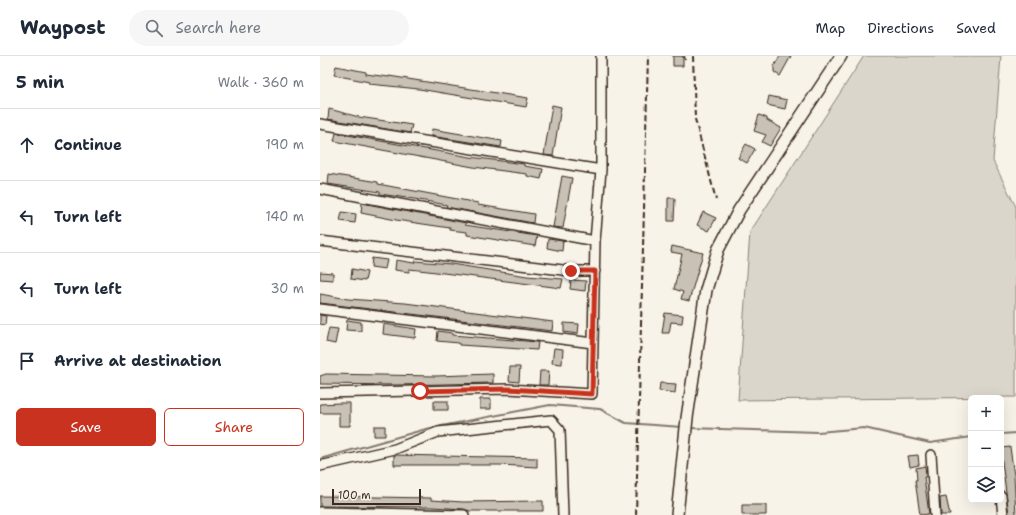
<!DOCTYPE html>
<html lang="en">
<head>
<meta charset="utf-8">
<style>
  body { margin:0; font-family:"Shantell Sans",sans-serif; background:#f6f6f7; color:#1f2937 }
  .controls { position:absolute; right:12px; bottom:12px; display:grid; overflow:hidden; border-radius:6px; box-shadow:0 4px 16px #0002 }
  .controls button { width:36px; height:36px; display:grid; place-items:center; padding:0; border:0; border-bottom:1px solid #e0e1e3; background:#fff; color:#1f2937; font:20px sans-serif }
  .scale { position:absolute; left:12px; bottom:10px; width:89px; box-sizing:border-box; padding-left:4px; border:2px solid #3b2a1e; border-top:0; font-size:11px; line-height:14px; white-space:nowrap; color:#3b2a1e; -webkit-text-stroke:3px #f7f3e8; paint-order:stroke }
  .stop { position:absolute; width:12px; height:12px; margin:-9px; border:3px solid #c8321e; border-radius:50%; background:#fff }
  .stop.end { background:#c8321e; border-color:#fff; box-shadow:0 1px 4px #0008 }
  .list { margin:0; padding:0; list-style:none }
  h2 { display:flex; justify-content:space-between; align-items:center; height:52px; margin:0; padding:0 16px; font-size:17px }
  h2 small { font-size:13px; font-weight:400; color:#747a83 }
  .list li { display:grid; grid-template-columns:26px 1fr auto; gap:12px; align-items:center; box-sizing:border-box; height:72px; padding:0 16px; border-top:1px solid #e0e1e3 }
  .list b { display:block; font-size:15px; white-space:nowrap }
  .list em { font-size:13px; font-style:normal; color:#747a83 }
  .actions { display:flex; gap:8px; padding:12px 16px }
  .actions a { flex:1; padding:9px 0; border:1px solid #c8321e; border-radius:6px; text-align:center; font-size:14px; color:#c8321e }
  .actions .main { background:#c8321e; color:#fff }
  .icon { flex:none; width:22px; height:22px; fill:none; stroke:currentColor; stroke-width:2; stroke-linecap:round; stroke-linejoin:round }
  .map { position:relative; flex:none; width:696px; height:459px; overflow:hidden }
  header { display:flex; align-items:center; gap:24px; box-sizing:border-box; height:56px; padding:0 20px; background:#fff; border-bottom:1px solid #e0e1e3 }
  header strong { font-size:19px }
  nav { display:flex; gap:22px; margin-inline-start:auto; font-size:14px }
  .search { width:280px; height:36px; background:#f6f6f7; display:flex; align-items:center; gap:10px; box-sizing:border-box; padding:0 14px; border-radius:22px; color:#747a83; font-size:15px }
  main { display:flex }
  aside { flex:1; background:#fff }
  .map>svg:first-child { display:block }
</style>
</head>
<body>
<header>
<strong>Waypost</strong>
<div class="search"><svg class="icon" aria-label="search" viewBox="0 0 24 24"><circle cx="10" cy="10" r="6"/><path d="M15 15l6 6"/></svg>Search here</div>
<nav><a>Map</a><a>Directions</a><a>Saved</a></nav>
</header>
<main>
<aside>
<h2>5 min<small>Walk · 360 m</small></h2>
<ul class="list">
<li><svg class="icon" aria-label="ahead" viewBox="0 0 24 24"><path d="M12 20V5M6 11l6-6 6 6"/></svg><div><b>Continue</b></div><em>190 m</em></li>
<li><svg class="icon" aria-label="left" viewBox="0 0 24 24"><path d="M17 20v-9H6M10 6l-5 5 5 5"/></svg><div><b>Turn left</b></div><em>140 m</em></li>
<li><svg class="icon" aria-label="left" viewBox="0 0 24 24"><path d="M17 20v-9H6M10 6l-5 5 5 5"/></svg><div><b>Turn left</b></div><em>30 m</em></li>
<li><svg class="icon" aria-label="arrive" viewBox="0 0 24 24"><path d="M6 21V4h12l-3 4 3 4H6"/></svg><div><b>Arrive at destination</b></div></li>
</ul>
<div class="actions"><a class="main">Save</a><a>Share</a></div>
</aside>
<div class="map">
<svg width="696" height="459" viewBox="0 0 696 459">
  <rect width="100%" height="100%" fill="#f7f3e8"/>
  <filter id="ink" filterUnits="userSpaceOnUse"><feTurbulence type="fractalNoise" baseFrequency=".025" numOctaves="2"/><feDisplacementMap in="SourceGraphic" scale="8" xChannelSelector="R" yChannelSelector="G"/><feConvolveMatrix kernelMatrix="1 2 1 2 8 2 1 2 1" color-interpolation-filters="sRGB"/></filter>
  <g filter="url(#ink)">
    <!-- green -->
    <path fill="#dbd6cb" stroke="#8b8074" d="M544,0H681L673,105L696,151V341L418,344L430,176Z"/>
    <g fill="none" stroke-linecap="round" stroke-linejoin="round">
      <!-- stream -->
      <path stroke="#84786c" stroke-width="2" d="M369,372L498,376L544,372L610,387L651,381
        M681,378L696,377
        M0,403L106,373L230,349L280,353L306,367L362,371"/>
    </g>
    <!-- building -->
    <path fill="#c8c1b6" stroke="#3b2a1e" d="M353,0H363V10H353Z
      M460,0H471L460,20L454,16V10Z
      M16,10L46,16V18L69,21V20L208,42L206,51L99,33L49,28V26L14,19Z
      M449,40L467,44L465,53L447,49Z
      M232,49L241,51L233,100L224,99Z
      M9,53L39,61L92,69L90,77L8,63Z
      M439,59L447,62V64L461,72L450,90L442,86L446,79L434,75Z
      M112,73L182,85L181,91L111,80Z
      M16,77L150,101L204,108V110L223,113L221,123L207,120V118L153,111L14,85Z
      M426,88L435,93L427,107L418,102Z
      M9,118L58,126V128L158,147V149L214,158L213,167L126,151L127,149L94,143L60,138V136L8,128Z
      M242,120L252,122L243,172L233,171Z
      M348,142H355L354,165H348Z
      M42,147L146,167L145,169L217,180L215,190L147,179V176L130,174V172L76,164L41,157Z
      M22,156L36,158L35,167L20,165Z
      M383,156L396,162L389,175L377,169Z
      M228,183L243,185L242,195L227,192Z
      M352,190L383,197L369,245L361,243L363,236L354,233L362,198L351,196Z
      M52,202L67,204L65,213L51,211Z
      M76,204L94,207L95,205L131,208L207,220L243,223L241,232L108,215L89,213V216L75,214Z
      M32,213L47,216L45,225L31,223Z
      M0,216L13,217V224L0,223Z
      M251,224L266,225L265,235L250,233Z
      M0,238L28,243L85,247L233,266L232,275L0,247Z
      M345,257L363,259L362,267L351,266L349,277H342Z
      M0,259L6,260L5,269L0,268Z
      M27,264L41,266V275L26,274Z
      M244,267L259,268L258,278L244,276Z
      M64,268L96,273L95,282L63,278Z
      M9,272L18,273L15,288L6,286Z
      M118,275L132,277V279L218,286L217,294L139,289V287L117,285Z
      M234,292L243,293L242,308L232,307Z
      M190,311H200L199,326L189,325Z
      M220,315H229L228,329H219Z
      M6,318L116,320L173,318V327L76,329L0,328V320Z
      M340,327L356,328L355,337L339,335Z
      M160,343H171V353H160Z
      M114,345H128V354H114Z
      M19,347H30V370H19V357H0V348Z
      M54,370H65V380H54Z
      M690,391L694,420L696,459H689L681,398V392Z
      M74,399L217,402V411L180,409H74Z
      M598,399L599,409L590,411L588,400Z
      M605,410L606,421H604L609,458L600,459L595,424H597L596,412Z
      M0,440L111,442V444L143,446L223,445V455H150L144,453L112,451L0,450Z
      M626,441L630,459H621L620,442Z
      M422,449H446V459H422Z"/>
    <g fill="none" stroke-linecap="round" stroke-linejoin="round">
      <!-- minor casing -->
      <g stroke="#3b2a1e" stroke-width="12">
        <path id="minor" d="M0,68L281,114
          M0,133L275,185
          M0,185L251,215H275
          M0,253L273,287
          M0,337L188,333L272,338L275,185L281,114V0
          M611,399L615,459
          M0,410L75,393L118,376L231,364L240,374L243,459
          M681,440L683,459
          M0,456L144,459"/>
      </g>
      <!-- major casing -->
      <g stroke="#3b2a1e" stroke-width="14">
        <path id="major" d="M357,459L367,362L386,234L398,194L419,154L521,0"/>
      </g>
      <!-- minor -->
      <use href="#minor" stroke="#f7f3e8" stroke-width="9"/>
      <!-- major -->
      <use href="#major" stroke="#f7f3e8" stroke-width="11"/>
      <!-- rail -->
      <path stroke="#3b2a1e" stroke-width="2" stroke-dasharray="6 3" stroke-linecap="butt" d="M364,0L365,4
        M373,0L375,63L396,144
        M316,459L328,0"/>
    </g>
  </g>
  <g fill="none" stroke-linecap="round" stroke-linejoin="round" filter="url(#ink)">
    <!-- route -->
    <path stroke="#c8321e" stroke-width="5" d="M100,335L188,333L272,338L275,215H251"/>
  </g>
</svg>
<div class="controls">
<button>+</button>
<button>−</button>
<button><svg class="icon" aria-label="layers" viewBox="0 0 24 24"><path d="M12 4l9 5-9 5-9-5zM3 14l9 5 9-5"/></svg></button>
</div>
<div class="scale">100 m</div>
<div class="stop" style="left:100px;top:335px"></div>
<div class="stop end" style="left:251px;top:215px"></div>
</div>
</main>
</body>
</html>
